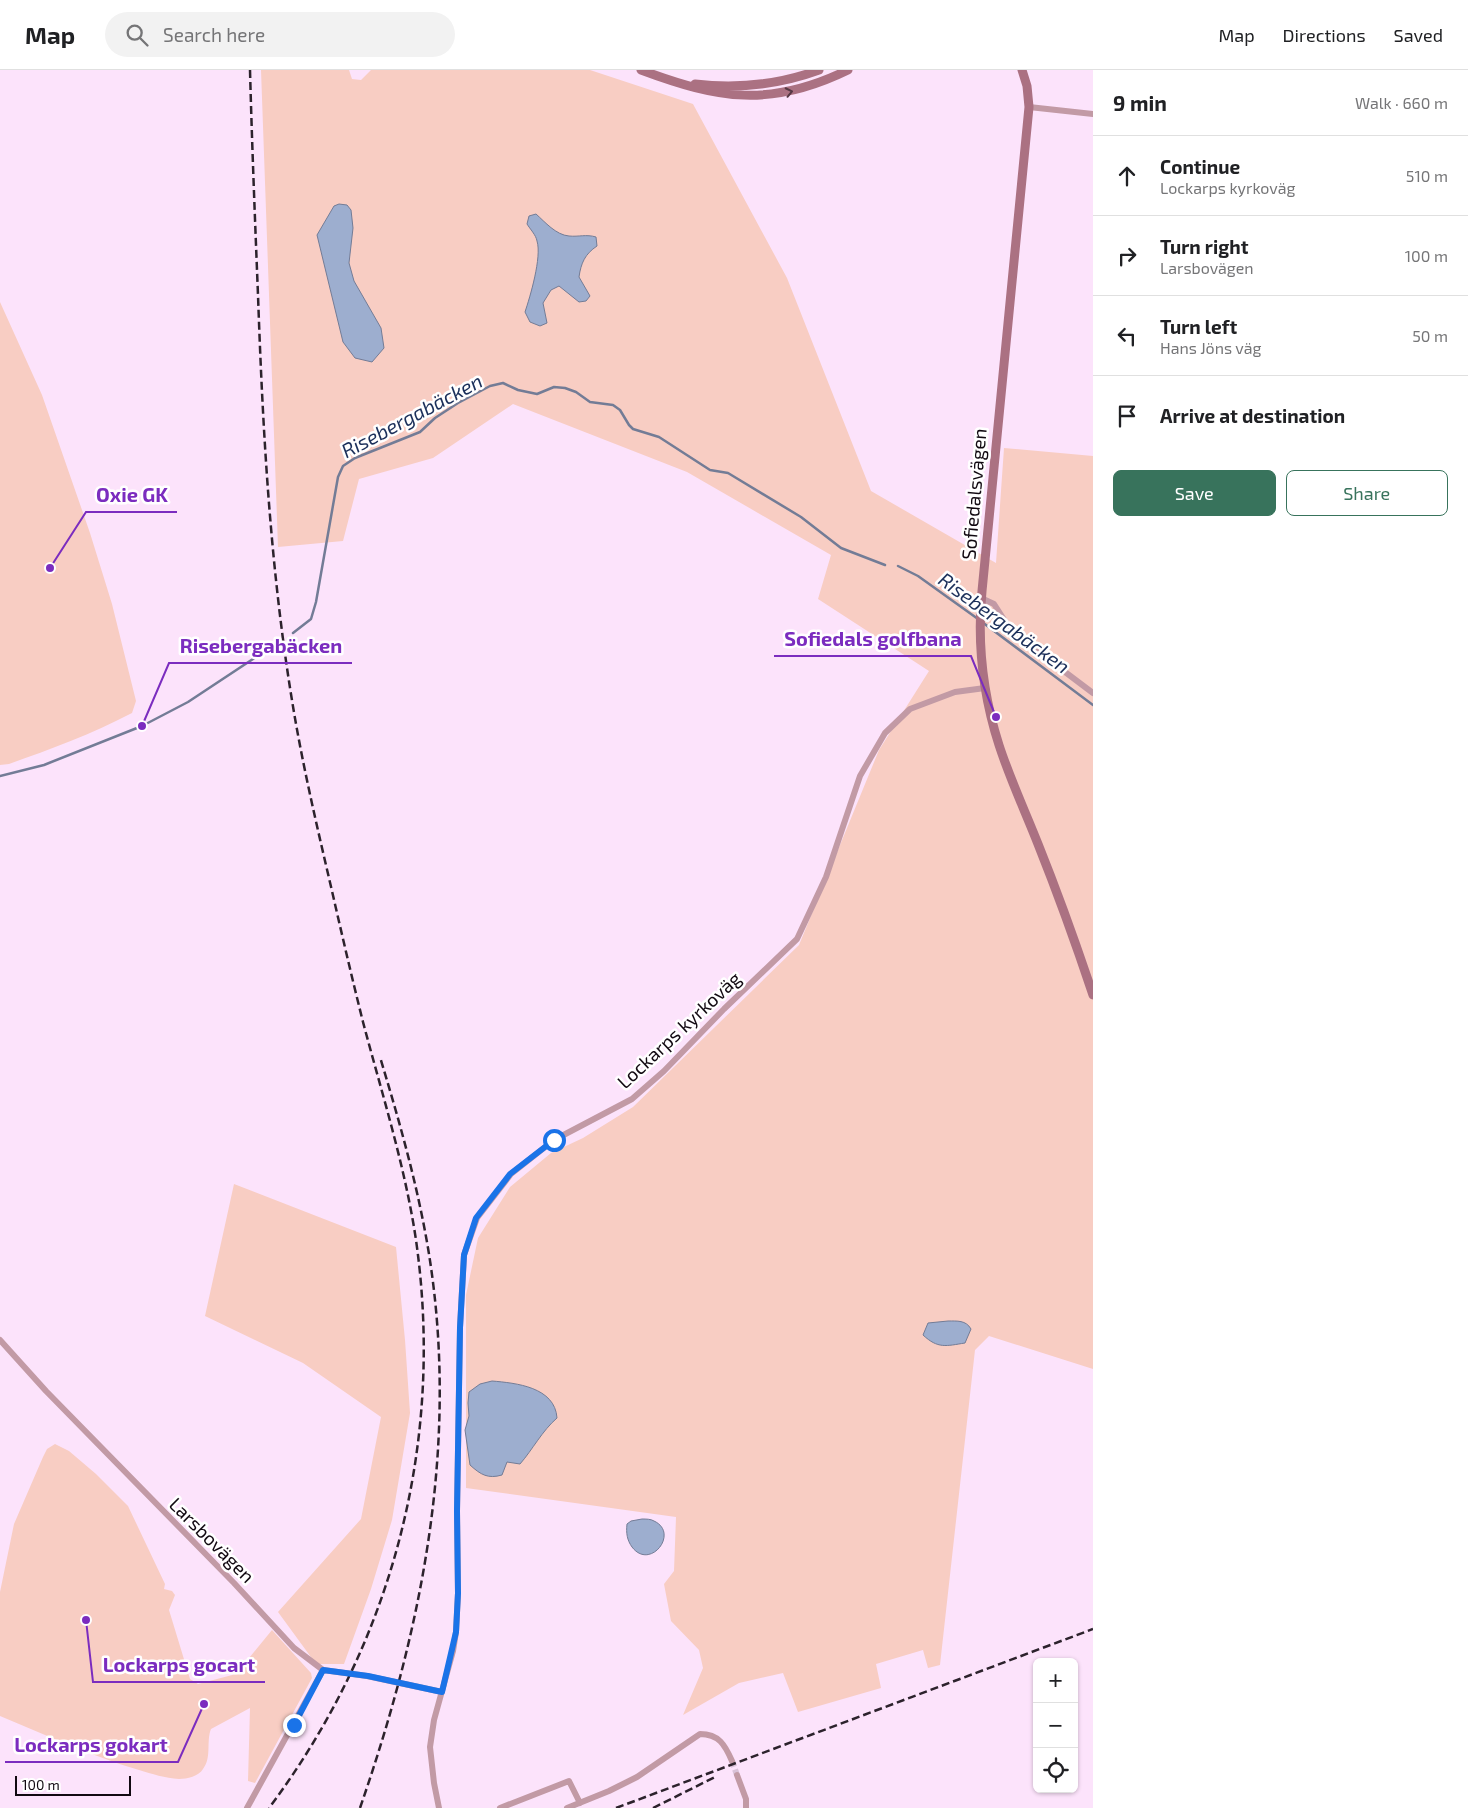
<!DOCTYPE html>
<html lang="en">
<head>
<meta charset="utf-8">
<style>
  body { margin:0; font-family:"Exo 2",sans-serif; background:#f2f2f2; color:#202124 }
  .controls { position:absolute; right:15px; bottom:15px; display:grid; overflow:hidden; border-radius:8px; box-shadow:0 1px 4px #0004 }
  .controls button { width:45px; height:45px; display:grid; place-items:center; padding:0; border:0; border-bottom:1px solid #e0e0e0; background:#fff; color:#202124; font:25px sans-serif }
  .scale { position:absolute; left:15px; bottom:12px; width:116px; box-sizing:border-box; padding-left:5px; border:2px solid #110911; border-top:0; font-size:14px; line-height:18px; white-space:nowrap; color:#110911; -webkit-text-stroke:4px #fff; paint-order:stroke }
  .stop { position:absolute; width:15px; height:15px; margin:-11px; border:4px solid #1a73e8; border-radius:50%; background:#fff }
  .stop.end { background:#1a73e8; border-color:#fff; box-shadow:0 1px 5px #0008 }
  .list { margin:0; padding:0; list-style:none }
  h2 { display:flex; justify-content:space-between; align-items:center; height:65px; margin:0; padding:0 20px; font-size:21px }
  h2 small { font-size:16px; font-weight:400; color:#757577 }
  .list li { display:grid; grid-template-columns:32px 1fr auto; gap:15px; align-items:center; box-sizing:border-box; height:80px; padding:0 20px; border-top:1px solid #e0e0e0 }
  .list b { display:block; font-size:19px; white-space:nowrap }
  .list p { margin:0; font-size:16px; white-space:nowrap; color:#757577 }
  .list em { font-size:16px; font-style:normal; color:#757577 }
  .actions { display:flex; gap:10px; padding:15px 20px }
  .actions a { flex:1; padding:11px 0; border:1px solid #38735c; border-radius:8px; text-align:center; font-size:18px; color:#38735c }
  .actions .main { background:#38735c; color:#fff }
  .icon { flex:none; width:28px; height:28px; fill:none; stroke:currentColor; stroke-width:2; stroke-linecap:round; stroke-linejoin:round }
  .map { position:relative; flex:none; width:1093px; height:1738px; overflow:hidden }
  header { display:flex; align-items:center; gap:30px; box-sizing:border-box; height:70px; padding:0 25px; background:#fff; border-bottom:1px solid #e0e0e0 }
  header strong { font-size:24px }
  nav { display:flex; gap:28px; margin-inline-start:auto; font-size:18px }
  .search { width:350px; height:45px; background:#f2f2f2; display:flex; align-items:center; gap:12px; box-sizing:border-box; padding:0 18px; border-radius:28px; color:#757577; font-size:19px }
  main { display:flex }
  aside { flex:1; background:#fff }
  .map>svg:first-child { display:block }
</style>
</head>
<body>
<header>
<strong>Map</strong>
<div class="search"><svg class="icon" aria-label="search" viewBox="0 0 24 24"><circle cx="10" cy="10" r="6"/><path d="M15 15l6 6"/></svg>Search here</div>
<nav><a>Map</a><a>Directions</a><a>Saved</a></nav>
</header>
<main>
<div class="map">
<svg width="1093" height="1738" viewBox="0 0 1093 1738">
  <rect width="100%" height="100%" fill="#fce3fb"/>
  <!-- green -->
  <path fill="#f8cdc3" d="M261,0H349L352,9L361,10L371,0H590L693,34L787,208L871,421L996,493L1004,378L1093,386V1299L989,1266L975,1280L940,1595L928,1598L923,1580L876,1594L881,1618L798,1642L783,1603L739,1613L683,1645L703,1598L699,1580L671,1551L664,1514L674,1501L676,1447L466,1418V1225L478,1168L510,1117L551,1083L583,1068L633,1037L799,875L879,680L929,601L818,529L831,485L687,402L513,334L433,388L359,409L343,471L278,477Z
    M0,232L42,325L90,463L112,534L136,631L132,643C92,664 51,679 9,694L0,695Z
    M234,1114L396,1177L405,1270L410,1343L392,1450L371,1519L344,1594H316L278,1542L361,1449L381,1347L303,1293L205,1246Z
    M55,1374L69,1381L96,1404L128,1436L165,1514L164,1519L172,1521L175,1525L169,1540L190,1609L198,1614L236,1604L272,1560L311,1603L312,1608L255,1713L248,1711L250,1638L211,1659C206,1671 212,1688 203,1699C199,1706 187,1709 179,1709C165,1708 152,1704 139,1700C91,1686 46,1665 0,1646V1522L14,1454L43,1387L47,1379Z"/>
  <!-- water -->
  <path fill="#9daecf" stroke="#737c96" d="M339,134L347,135L351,140L353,158L349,193L354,211L381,258L384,278L372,292L355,288L343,272L317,165L334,136Z
    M536,144C545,152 556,165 569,166C579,167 586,164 596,167L597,176C585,184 581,193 579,207L590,226L586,231L579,232L559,216L551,220L543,233L547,253L540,256L530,252L525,242C530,227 542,187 537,171C536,165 530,159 527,154L529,146Z
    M948,1251C957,1251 966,1250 971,1259L965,1273C946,1276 938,1279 923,1265L928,1253Z
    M492,1311C516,1313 555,1317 557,1348C542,1361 533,1379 520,1394L507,1392L502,1405C488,1409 481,1405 470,1395L465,1360L469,1346L468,1333L469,1322L480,1314Z
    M642,1449C646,1449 651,1449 654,1451C680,1463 650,1501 632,1477C627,1470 626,1463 627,1454L631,1451Z"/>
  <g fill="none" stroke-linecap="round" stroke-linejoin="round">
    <!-- stream -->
    <path stroke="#737c96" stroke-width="2.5" d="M898,496L918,506L978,549
      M982,552L1093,635
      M293,563L311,549L316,532L338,407L343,396L355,388L420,362L435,348L458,333L490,316L503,313L518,320L537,324L554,317L565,318L576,322L590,332L613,335L620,340L629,355L633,359L659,367L710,400L728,403L801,447L841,478L885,495
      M0,706L44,695L142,656L188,632L274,575"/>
    <!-- minor-tunnel -->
    <path stroke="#d9c2d8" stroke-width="6" stroke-dasharray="6 3" stroke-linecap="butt" d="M732,1691L737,1705"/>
    <!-- minor -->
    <path stroke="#c29aa5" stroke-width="6" d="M1029,37L1093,44
      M981,528L994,534L1012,562L1093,623
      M0,1270L46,1321L234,1513L294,1578L323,1600L367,1606L442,1622
      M737,1705L746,1729V1738
      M247,1738L323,1600
      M439,1738L434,1713L430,1677L434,1650L453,1581L456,1562L458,1523L457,1441L460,1257L464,1185L477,1148L511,1104L554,1070L632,1029L664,1001L724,939L797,869L826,807L860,706L885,663L910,639L955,622L985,618
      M500,1738L569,1711L580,1733
      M567,1738L609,1721L637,1707L700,1664C719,1664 725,1675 732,1691"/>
    <!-- secondary -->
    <path stroke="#ab7182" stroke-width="9" d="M641,0C719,29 770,38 848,0
      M1022,0L1027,16L1029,37L982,521C977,573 983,625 999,675C1010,709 1025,741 1038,774C1058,824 1076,874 1093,925
      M695,14C738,19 778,15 819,0"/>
    <!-- rail -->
    <path stroke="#2c222c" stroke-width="2.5" stroke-dasharray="8 4" stroke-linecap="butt" d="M250,0C252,75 255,150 258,225C263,368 271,512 296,654C306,710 319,765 332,821C342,865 352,908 363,952C382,1024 405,1096 416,1170C445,1374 392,1574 269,1738
      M360,1738C423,1556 460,1370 428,1178C417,1113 399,1050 380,987
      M616,1738L1093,1559
      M653,1738L715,1707"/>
  </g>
  <!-- one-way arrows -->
  <defs><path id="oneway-chevron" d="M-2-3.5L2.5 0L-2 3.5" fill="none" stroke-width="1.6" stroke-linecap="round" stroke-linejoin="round" transform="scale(1.25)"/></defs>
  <use stroke="#563844" href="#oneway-chevron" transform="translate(789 22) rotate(-12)"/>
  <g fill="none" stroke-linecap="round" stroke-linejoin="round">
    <!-- route -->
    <path stroke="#1a73e8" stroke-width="6" d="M294,1655L323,1600L368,1606L442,1622L456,1562L458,1523L457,1441L460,1258L464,1185L476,1148L510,1104L554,1070"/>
  </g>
  <g text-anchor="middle" stroke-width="5" stroke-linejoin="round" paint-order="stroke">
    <!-- street labels -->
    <g font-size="19" fill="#110911" stroke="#fff">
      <text transform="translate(974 424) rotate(-85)" y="7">Sofiedalsvägen</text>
      <text transform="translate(679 960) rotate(-43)" y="7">Lockarps kyrkoväg</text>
      <text transform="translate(212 1470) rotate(45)" y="7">Larsbovägen</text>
    </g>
    <!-- water labels -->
    <g font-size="20" font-style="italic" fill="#1b2f5a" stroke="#fff">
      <text transform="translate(412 346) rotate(-28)" y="7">Risebergabäcken</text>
      <text transform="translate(1004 553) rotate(36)" y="7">Risebergabäcken</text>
    </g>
  </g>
  <!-- callouts -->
  <path fill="none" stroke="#7b2cbf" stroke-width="2" d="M50 498L86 442H177M996 647L971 586H774M142 656L169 593H352M86 1550L93 1612H265M204 1634L178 1692H5"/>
  <g fill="#7b2cbf" stroke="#fff" stroke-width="2">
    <circle cx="50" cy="498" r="5"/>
    <circle cx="996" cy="647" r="5"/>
    <circle cx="142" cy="656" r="5"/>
    <circle cx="86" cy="1550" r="5"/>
    <circle cx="204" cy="1634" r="5"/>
  </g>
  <g font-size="20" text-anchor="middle" font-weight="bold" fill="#7b2cbf" stroke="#fff" stroke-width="5" stroke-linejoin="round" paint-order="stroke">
    <text x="132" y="432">Oxie GK</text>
    <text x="873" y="576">Sofiedals golfbana</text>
    <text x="261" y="583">Risebergabäcken</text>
    <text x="179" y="1602">Lockarps gocart</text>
    <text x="91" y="1682">Lockarps gokart</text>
  </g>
</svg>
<div class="controls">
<button>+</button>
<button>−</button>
<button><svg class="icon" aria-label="locate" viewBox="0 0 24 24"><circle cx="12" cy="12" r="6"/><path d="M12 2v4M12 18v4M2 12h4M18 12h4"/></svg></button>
</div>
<div class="scale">100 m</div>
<div class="stop" style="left:554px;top:1070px"></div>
<div class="stop end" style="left:294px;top:1655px"></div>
</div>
<aside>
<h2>9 min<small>Walk · 660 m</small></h2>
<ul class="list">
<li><svg class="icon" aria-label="ahead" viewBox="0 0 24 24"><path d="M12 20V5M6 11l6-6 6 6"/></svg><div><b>Continue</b><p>Lockarps kyrkoväg</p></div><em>510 m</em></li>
<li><svg class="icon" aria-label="right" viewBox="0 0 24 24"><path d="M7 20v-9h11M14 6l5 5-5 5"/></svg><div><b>Turn right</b><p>Larsbovägen</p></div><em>100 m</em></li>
<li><svg class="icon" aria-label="left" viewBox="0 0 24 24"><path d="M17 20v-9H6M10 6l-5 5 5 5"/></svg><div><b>Turn left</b><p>Hans Jöns väg</p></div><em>50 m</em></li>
<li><svg class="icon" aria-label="arrive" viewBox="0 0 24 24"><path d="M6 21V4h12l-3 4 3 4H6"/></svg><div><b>Arrive at destination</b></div></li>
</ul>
<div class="actions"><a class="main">Save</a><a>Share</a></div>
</aside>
</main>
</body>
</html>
